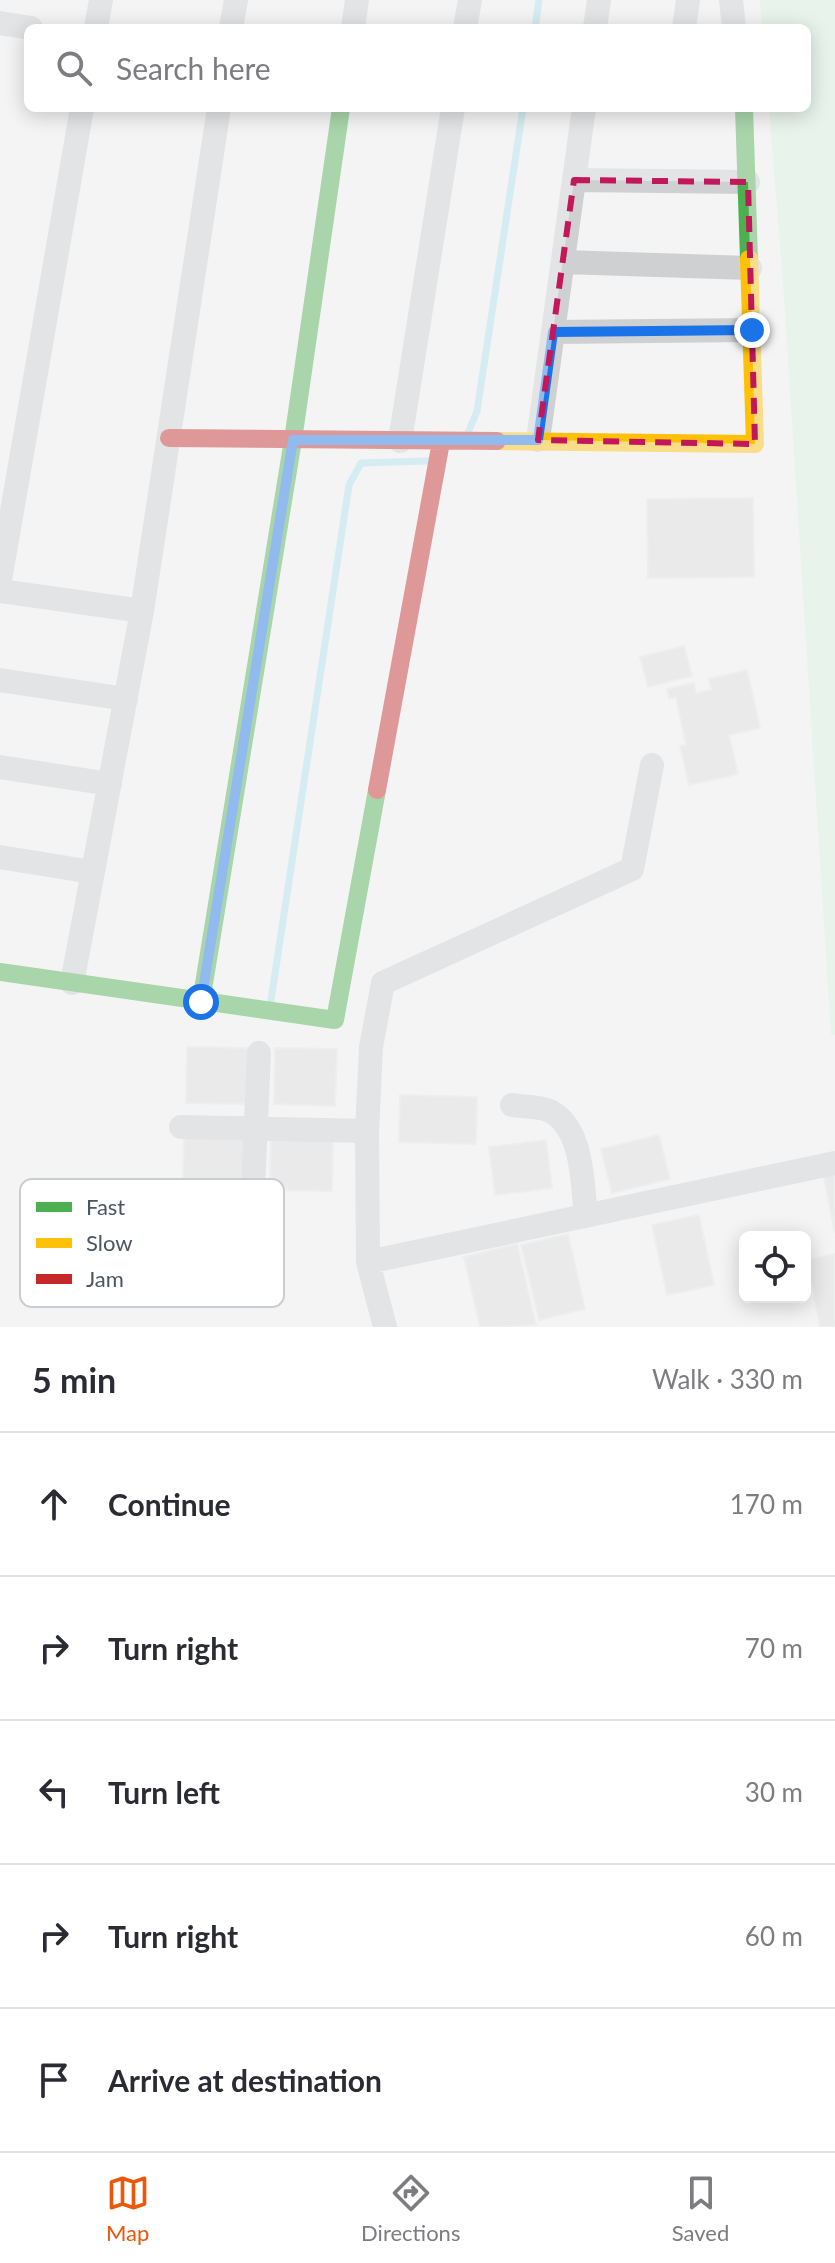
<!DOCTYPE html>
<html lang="en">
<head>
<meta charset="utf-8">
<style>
  body { margin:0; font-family:Lato,sans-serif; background:#f2f2f3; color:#2b2b33 }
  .controls { position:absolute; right:24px; bottom:24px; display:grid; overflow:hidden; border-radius:12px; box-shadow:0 4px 20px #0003 }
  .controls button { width:72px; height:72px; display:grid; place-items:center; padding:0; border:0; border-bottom:2px solid #e1e1e2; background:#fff; color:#2b2b33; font:40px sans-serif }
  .stop { position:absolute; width:24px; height:24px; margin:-18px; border:6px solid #1a73e8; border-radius:50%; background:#fff }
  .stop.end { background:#1a73e8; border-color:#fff; box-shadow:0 2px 8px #0008 }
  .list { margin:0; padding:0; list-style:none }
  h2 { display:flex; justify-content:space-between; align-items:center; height:104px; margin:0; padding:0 32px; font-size:34px }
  h2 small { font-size:26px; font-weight:400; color:#7c7c81 }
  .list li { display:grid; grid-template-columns:52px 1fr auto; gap:24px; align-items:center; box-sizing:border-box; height:144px; padding:0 32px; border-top:2px solid #e1e1e2 }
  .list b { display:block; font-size:30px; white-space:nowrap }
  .list em { font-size:26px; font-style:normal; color:#7c7c81 }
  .icon { flex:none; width:44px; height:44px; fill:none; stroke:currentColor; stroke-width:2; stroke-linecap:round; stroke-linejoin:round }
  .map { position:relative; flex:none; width:835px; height:1327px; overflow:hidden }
  .search { position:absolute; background:#fff; box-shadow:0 4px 20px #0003; left:24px; right:24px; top:24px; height:88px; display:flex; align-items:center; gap:20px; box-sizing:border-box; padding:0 28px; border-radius:12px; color:#7c7c81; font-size:30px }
  .sheet { height:824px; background:#fff }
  nav { display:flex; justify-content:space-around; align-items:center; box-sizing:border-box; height:112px; border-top:2px solid #e1e1e2; background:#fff; font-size:22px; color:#7c7c81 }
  nav a { display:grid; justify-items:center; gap:4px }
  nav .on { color:#ea580c }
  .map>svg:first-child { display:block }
</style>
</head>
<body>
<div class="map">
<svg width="835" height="1327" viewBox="0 0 835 1327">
  <rect width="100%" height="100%" fill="#f4f4f4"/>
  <!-- green -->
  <path fill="#d9f2e3" d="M760,0H835V1035H831L784,297L769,108H807V28H762Z"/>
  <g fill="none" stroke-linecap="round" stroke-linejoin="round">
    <!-- stream -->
    <path stroke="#aee2f0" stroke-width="7" d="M535,28L539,0
      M468,433L477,411L523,108
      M271,1000L349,485L361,463L427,461"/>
  </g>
  <!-- building -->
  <path fill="#ddddde" stroke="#e5e6e7" stroke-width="2" d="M753,498L754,577L648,578L647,499Z
    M684,646L692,676L648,687L640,657Z
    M747,670L760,728L729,735L738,774L689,785L680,746L686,745L676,697L669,699L667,689L694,683L696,693L711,690L709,679Z
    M187,1047L249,1048L247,1104L186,1103Z
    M275,1048L337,1049L335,1106L274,1104Z
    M400,1095L477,1097L476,1144L399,1142Z
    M184,1132L245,1134L244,1190L183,1189Z
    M271,1134L333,1135L332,1191L270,1190Z
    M659,1135L670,1179L612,1193L601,1149Z
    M546,1140L552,1188L495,1195L489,1147Z
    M835,1169V1234L823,1172Z
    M699,1215L714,1285L667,1295L652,1225Z
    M568,1234L585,1309L539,1320L521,1245Z
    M517,1244L536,1325L480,1327L464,1257Z
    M835,1254V1327H820L807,1260Z"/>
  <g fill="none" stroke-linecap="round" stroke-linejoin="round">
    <!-- street -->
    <path stroke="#ced0d2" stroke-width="24" d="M731,0L734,28
      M0,23L31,28
      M96,28L101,0
      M231,28L236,0
      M353,28L357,0
      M465,28L470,0
      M595,28L599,0
      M684,28L688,0
      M574,180L748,182
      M563,262L750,268
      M553,332L752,330
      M538,440L584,108
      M400,441L453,108
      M0,580L82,108
      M0,591L142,611
      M0,680L126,699
      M0,767L110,784
      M0,857L92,872
      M72,983L142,611L219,108
      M512,1105C524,1107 540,1106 550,1111C584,1129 582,1184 586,1216
      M181,1127L367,1131
      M253,1189L259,1053
      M368,1262L835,1163
      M385,1327L368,1262L367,1131L371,1047L383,983L632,869L652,765"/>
    <!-- fast -->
    <path stroke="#4caf50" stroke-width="18" d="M744,108L749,259
      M0,972L335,1020L377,790
      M201,1002L293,440L341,108"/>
    <!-- slow -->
    <path stroke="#ffc107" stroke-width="18" d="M497,441L755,444L749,259"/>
    <!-- jam -->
    <path stroke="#c62828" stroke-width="18" d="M169,438L497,441
      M377,790L441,442"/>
  </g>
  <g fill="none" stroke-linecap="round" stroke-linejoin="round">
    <!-- route -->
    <path stroke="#1a73e8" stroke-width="10" d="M201,1002L293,440H538L553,332L752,330"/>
  </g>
  <!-- marked area -->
  <path d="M0 0H835V1327H0ZM574,180L748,182L755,444L538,440Z" fill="#f4f4f4" fill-opacity=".55" fill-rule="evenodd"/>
  <path fill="none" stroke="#c2185b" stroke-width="6" stroke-dasharray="16 10" stroke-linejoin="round" d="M574,180L748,182L755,444L538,440Z"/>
  <!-- legend -->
  <rect x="20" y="1179" width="264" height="128" rx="12" fill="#fff" stroke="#c9ccd0" stroke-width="2"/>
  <rect x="36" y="1202" width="36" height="10" fill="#4caf50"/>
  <rect x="36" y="1238" width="36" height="10" fill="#ffc107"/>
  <rect x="36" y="1274" width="36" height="10" fill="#c62828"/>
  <g font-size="22" fill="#4a5661">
    <text x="86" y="1215">Fast</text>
    <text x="86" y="1251">Slow</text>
    <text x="86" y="1287">Jam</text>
  </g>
</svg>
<div class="controls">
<button><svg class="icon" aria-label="locate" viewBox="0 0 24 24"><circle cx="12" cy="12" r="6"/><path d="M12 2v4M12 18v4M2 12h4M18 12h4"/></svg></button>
</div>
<div class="stop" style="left:201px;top:1002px"></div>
<div class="stop end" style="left:752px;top:330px"></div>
<div class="search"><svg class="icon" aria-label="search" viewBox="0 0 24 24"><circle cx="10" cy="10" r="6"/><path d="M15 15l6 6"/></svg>Search here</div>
</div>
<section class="sheet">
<h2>5 min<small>Walk · 330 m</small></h2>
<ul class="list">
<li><svg class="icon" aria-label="ahead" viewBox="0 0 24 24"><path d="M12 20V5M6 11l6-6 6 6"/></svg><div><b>Continue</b></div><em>170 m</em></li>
<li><svg class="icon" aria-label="right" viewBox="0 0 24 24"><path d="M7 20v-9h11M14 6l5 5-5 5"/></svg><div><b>Turn right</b></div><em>70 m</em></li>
<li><svg class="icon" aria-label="left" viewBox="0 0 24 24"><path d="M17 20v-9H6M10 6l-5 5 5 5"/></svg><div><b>Turn left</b></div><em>30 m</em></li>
<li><svg class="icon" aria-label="right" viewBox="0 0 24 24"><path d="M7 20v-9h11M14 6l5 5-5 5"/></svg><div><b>Turn right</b></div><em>60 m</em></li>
<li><svg class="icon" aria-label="arrive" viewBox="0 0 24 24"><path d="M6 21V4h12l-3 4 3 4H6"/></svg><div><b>Arrive at destination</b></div></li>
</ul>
</section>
<nav>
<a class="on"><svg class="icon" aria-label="map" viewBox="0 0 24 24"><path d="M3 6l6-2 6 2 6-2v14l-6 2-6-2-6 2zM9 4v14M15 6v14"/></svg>Map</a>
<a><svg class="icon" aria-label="directions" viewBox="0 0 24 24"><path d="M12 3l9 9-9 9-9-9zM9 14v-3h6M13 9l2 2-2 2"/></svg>Directions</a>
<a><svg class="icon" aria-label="saved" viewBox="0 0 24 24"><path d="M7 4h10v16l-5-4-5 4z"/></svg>Saved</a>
</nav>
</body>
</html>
